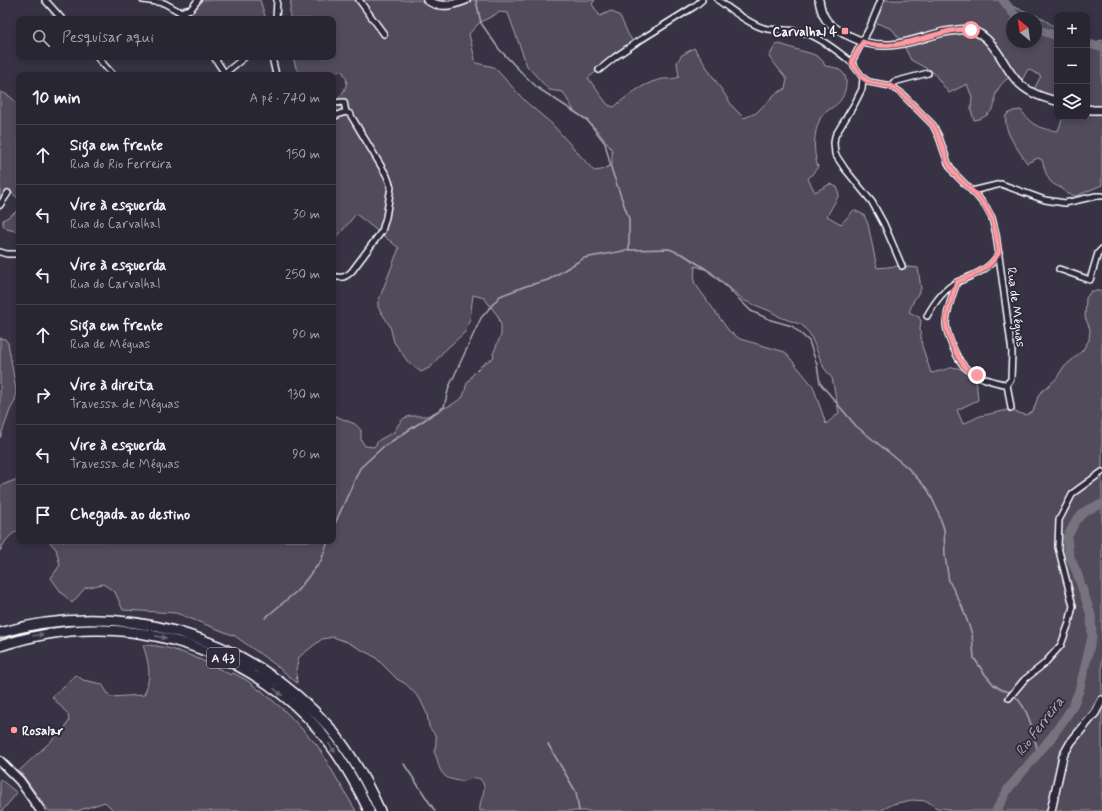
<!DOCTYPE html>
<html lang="pt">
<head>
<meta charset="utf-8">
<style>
  body { margin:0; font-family:Mynerve,sans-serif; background:#353240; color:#f1f3f6 }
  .controls { position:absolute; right:12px; top:12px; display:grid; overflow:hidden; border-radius:8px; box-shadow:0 2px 6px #0003 }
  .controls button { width:36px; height:36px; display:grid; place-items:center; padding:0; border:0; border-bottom:1px solid #45434f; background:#292634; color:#f1f3f6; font:20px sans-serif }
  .compass { position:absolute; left:1006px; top:12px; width:36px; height:36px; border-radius:50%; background:#292634; box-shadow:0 2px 6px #0003; rotate:331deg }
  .stop { position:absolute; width:12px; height:12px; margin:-9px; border:3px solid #ff9aa2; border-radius:50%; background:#fff }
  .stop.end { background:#ff9aa2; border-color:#fff; box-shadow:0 1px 4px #0008 }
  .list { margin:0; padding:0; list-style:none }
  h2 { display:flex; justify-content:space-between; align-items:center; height:52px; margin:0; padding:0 16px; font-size:17px }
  h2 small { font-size:13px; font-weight:400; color:#a5a5ac }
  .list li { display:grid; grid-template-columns:26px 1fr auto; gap:12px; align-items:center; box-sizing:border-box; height:60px; padding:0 16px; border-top:1px solid #45434f }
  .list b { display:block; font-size:15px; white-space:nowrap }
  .list p { margin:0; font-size:13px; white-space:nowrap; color:#a5a5ac }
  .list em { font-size:13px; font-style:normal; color:#a5a5ac }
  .icon { flex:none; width:22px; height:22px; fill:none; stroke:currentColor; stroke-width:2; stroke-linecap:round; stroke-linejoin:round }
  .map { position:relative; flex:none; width:1102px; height:811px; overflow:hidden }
  .search { position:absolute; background:#292634; box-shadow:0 2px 6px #0003; left:16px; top:16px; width:320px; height:44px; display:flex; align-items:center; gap:10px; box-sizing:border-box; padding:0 14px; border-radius:8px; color:#a5a5ac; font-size:15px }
  .panel { position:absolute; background:#292634; box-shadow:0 2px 6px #0003; left:16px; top:72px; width:320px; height:472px; border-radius:8px }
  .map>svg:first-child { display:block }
</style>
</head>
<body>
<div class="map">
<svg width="1102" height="811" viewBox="0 0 1102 811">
  <rect width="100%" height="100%" fill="#373345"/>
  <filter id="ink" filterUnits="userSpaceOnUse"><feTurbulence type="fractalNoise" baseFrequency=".025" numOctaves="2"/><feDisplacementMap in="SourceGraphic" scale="8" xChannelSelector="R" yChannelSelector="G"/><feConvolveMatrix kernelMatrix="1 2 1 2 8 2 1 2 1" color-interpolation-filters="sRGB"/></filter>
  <g filter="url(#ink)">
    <!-- green -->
    <path fill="#514c5c" stroke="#a8a6ae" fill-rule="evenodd" d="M199,0H260L266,19H173L175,14L185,19Z
      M291,0H595L592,4L600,16L611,11L620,16L628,34L634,43L613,54L607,63L588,78L608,105L614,107C627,96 641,85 658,80C665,78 672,80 679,77L677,62L682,55L694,48L733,107L744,118L756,113L775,94L785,89L787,79L769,57L776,44C783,44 788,47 795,49C806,53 821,53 825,66C831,67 837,67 842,72C850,78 845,97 838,103C833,108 823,112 820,119C813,134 813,152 818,167L808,179L815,192L830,184L837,187L839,195L827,216L841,224L854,210L864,215L868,224L877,268L898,266L918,268L921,289L914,300L909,312L919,317L921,321L920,329L922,346L931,373C956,368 952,362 976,378L978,400L957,410L963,424L980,416L1008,410L1026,415L1033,411L1039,394L1056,379L1063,368L1082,351L1089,340L1090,329L1085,317L1086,298L1091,291H1102V811H950L949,809L937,808L927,801L912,800L893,804L880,811H480C478,802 487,792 483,783C478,774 471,779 464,781C460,782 449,779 446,777C436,768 440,762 434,752L436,744V736L429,727L427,714L420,699L406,684L397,679L375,657L347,642L333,637L322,639L299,657L296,670L297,683L277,666L235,636L176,613L123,610L115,592L103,584L85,588L72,603L61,592L51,578L60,565L56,549L49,541H333V415L355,424L361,430V440L365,446L374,447L379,440L394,432L398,425L404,418L411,416H427L453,404L463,397L467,383L474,373L482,365L494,357L493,354L501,335V325L498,316L484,298L473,295L470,319L465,332L442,353L431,367L421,372L408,362L394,342L390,326L378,307V302L399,248L356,214L333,242V110C335,106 336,102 339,98C346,88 351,81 341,70L331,75H302L296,68L293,57H333V19H290V9ZM500,12L508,13L527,66L549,90L563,92L574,111L585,119L596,129L612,150V165L601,170L594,171L552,124L526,102L494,67L476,63L469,34L479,23ZM695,266L710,271L745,301L770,311L780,317L802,325L810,334L824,368L832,378L839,413L826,424L813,386L785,352L740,339L729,331L694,282Z
      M883,0H1005L1009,5L1038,16L1057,28V99L1034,89L1041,76L1028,69L1022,80L1015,75C1006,78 999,85 996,94C994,97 995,100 995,103C993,113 983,119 974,120L971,110L972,97L967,84L949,93L933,72L911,60L902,42L892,29L874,22ZM1012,18H1036V42H1012Z
      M1087,40L1095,42L1102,40V185L1076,196L1067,194C1062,186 1056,187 1051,182C1046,176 1044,167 1042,160L1038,158L1027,163C1018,149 1003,132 1006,115L1013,111L1021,110C1031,125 1039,129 1058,131L1063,117H1087Z
      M0,92C8,94 14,99 19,106V199L12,193L2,197L0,199Z
      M19,207V232L7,229L3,225V220L16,212Z
      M0,338L5,339L8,343L16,390L15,401L10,410L0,438Z
      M19,477V530C9,535 5,541 0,551V486L15,480Z
      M143,645C173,645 205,661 231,675L233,673L248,681L259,690H261L265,694L286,712L317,745L356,811H114L105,802L77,811H49L21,773L20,770L64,729L69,721L68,714L52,697L76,675L83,680L102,684L110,697L144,695C152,675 149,664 143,645Z
      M0,779L17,793L2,811H0Z"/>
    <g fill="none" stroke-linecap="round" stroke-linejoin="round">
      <!-- stream -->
      <path stroke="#adabb2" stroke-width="1.5" d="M476,0L481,23L499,49L523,74L538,88L587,120L605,143L612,171L629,219V250L669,249L684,255L706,269L728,288L751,311L771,320L792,326L809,341L817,365L820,383L856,426L907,467L928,490L937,509L944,529L945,556L949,581L961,604L972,634L974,658L984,673L994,685L1002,690L1010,692
        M333,528L360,468L383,447L444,407L449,387L481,318L500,296L526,286L548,280L584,258L629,250
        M265,618L297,591L321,561L328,541
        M1015,696C1030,711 1033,732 1038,753
        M548,744L576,792L579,811
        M404,764L435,811"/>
      <!-- river -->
      <path stroke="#76737f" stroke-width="9" d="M1003,0L1017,18
        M1036,29L1057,36
        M1087,44L1102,47
        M996,811L1008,789L1051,738L1072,708L1079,691L1092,637L1091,615L1077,573L1069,555L1067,538L1076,520L1087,510L1102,504"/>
      <!-- street casing -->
      <g stroke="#fff" stroke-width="8">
        <path id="street" d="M45,0L62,19
          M143,0L164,3L189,17L190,19
          M359,0L384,34
          M718,0C730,9 753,27 768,29C782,31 796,29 808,34C824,40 839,52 852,63
          M881,0L869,29L853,59L852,63L863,78L869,82L891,86L901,93L933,125L939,137L948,163L954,173L977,196L986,207L992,218L996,234L1012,352L1011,379L1007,384
          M179,12L191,9L198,0
          M276,19L277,0
          M97,57L113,75
          M214,57L226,75
          M272,57L276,75
          M599,70L615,57L637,42L695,6L702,0
          M225,73L245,57
          M863,78L862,89L855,103L835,136L834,143L835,154L845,169L872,202L884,224L902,266
          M891,86L894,82L928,73
          M333,103L344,102L346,112
          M333,117L342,113L346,112
          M972,191L1001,184L1045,200L1065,203L1096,196H1102
          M0,205L8,193
          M0,252L7,254H19
          M999,253C990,270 974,275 957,282C953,292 946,314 946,324C947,336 957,361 967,369C975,376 997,384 1007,384
          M1059,269L1090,280L1098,253L1102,249
          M333,276C342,279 346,277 352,271L382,231L386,217L391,187L387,176L350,114L346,112
          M927,316C934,303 943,290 957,282
          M1007,384L1011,408
          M1009,698L1024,680L1044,664L1061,645L1069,623L1073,606L1058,547L1059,520L1073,493L1102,472"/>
      </g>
      <!-- secondary casing -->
      <g stroke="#fff" stroke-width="10">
        <path id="secondary" d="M427,0C440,9 453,5 466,0
          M819,0C822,19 828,25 845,34C852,37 859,41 867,43C894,50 919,38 944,32C953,31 963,28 971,30C995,37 1002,65 1017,81C1027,92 1043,98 1057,101
          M1087,109L1093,110H1102
          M1051,811L1063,756L1071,742L1095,713L1102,700"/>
      </g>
      <!-- primary casing -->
      <g stroke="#fff" stroke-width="11">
        <path id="primary" d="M0,761L20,781L41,811"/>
      </g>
      <!-- highway casing -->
      <g stroke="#fff" stroke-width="12">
        <path id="highway" d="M0,633C119,598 248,634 330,728C351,753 367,782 380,811
          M0,646C33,635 67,629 101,630C177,631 255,664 308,718C334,745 353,777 369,811"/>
      </g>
      <!-- street -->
      <use href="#street" stroke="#2f2a3d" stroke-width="5"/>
      <!-- secondary -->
      <use href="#secondary" stroke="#2f2a3d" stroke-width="7"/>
      <!-- primary -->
      <use href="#primary" stroke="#2f2a3d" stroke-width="8"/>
      <!-- highway -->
      <use href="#highway" stroke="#2f2a3d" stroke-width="9"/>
    </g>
    <!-- one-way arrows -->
    <defs><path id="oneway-solid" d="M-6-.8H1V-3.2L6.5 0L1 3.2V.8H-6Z"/></defs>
    <g fill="#6d6a77">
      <use href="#oneway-solid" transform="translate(38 635) rotate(-9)"/>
      <use href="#oneway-solid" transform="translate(161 637) rotate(11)"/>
      <use href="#oneway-solid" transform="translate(278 692) rotate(39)"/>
      <use href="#oneway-solid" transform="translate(332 748) rotate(54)"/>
    </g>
  </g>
  <g fill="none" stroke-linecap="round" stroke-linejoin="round" filter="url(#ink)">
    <!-- route -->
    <path stroke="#ff9aa2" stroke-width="5" d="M971,30C966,30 960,29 955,30C926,35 893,53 863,42L853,59L852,63L863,78L869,82L891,86L901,93L933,125L939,137L948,163L954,173L977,196L986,207L992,218L996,234L999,252C990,269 974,275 957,282C953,295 947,309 946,322C946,334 958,360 966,368C969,371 974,373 977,375"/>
  </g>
  <!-- markers -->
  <g fill="#ff9aa2" stroke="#2f2a3d" stroke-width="1.5">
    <rect x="841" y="27" width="8" height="8" rx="2"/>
    <circle cx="14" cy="730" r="4"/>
  </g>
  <g text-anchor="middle" stroke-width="4" stroke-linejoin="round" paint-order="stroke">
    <!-- shield labels -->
    <rect fill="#2f2a3d" stroke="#c1bfc5" stroke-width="1" x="207" y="648" width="32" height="20" rx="3"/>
    <g font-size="12" font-weight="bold" fill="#fff">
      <text x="223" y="662">A 43</text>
    </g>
    <!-- poi labels -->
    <g font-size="13" font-weight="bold" fill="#fff" stroke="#2f2a3d" text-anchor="end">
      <text x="837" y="36">Carvalhal 4</text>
      <text x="22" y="735" text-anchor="start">Rosalar</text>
    </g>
    <!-- street labels -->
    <g font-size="13" fill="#fff" stroke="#2f2a3d">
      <text transform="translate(1017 307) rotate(83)" y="5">Rua de Méguas</text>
    </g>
    <!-- water labels -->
    <g font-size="14" font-style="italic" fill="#b4b2b9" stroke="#2f2a3d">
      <text transform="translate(1039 726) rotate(-53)" y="5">Rio Ferreira</text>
    </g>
  </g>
</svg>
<div class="controls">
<button>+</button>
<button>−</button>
<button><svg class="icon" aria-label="layers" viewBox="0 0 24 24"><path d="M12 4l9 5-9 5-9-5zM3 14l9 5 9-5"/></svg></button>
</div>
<svg class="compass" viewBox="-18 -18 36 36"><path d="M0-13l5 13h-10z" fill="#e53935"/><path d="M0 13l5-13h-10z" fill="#a5a5ac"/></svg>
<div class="stop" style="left:971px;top:30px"></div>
<div class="stop end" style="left:977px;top:375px"></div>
<div class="search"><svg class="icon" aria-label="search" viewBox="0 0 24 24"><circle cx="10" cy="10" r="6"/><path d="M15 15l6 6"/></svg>Pesquisar aqui</div>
<section class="panel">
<h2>10 min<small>A pé · 740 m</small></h2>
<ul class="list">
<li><svg class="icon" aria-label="ahead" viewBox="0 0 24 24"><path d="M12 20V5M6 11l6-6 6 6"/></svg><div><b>Siga em frente</b><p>Rua do Rio Ferreira</p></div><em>150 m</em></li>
<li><svg class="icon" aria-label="left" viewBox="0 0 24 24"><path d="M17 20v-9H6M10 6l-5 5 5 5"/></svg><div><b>Vire à esquerda</b><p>Rua do Carvalhal</p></div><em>30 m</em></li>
<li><svg class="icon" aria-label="left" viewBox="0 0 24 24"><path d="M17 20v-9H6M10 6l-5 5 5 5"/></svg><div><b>Vire à esquerda</b><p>Rua do Carvalhal</p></div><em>250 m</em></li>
<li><svg class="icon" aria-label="ahead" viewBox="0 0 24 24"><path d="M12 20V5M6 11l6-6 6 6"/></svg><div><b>Siga em frente</b><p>Rua de Méguas</p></div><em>90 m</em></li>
<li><svg class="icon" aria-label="right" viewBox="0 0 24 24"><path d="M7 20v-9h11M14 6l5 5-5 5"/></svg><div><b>Vire à direita</b><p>Travessa de Méguas</p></div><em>130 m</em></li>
<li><svg class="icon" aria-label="left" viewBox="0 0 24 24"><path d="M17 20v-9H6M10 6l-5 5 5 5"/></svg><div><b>Vire à esquerda</b><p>Travessa de Méguas</p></div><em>90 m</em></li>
<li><svg class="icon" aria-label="arrive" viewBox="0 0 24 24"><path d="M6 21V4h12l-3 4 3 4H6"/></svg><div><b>Chegada ao destino</b></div></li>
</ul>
</section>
</div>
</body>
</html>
